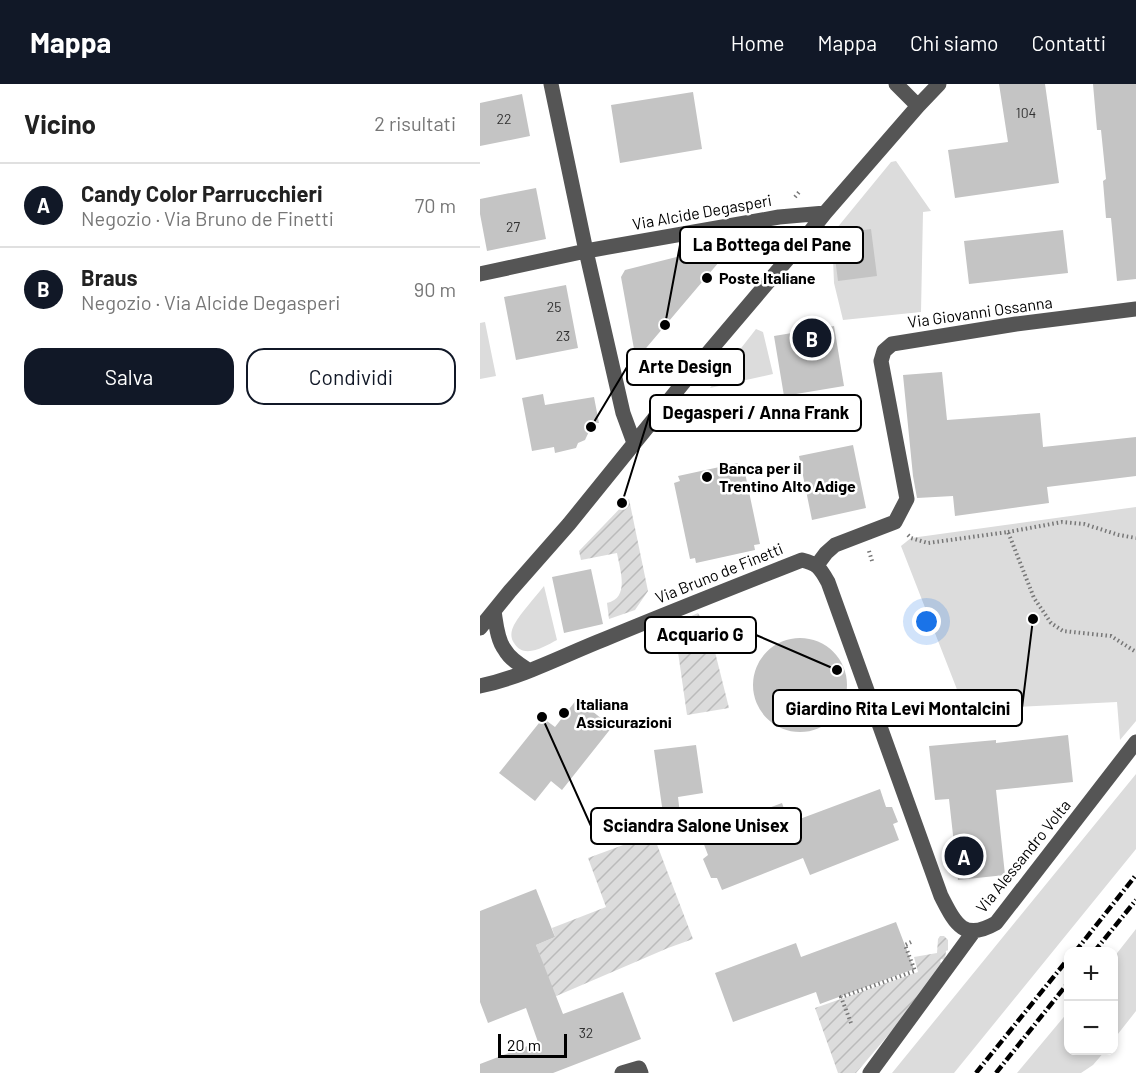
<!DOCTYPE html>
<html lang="it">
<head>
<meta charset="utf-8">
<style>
  body { margin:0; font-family:Barlow,sans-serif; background:#f2f2f2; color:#222 }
  .controls { position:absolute; right:18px; bottom:18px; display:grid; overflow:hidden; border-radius:12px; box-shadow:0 3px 9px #0003 }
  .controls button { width:54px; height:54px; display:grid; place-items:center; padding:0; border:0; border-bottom:2px solid #e0e0e0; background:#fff; color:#222; font:30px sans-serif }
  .scale { position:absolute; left:18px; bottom:15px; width:69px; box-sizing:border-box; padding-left:6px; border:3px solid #000; border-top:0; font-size:16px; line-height:21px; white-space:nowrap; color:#000; -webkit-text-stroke:4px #fff; paint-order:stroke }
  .you { position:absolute; left:447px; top:538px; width:21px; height:21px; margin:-15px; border:4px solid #fff; border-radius:50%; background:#1a73e8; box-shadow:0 0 0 9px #1a73e833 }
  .badge { display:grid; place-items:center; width:39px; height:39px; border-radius:50%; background:#111827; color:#fff; font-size:20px; font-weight:700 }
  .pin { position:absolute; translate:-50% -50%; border:3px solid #fff; box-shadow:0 2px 6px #0006 }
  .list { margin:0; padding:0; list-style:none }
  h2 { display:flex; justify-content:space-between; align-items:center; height:78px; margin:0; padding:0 24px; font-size:26px }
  h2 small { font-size:20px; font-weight:400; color:#767676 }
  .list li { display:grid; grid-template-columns:39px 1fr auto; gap:18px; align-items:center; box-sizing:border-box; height:84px; padding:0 24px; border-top:2px solid #e0e0e0 }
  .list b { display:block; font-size:22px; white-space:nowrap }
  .list p { margin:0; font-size:20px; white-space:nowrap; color:#767676 }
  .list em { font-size:20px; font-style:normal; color:#767676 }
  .actions { display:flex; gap:12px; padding:18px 24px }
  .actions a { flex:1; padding:14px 0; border:2px solid #111827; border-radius:18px; text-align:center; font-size:21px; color:#111827 }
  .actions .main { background:#111827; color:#fff }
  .map { position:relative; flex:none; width:656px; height:989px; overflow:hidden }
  header { display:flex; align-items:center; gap:36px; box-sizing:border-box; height:84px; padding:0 30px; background:#111827; color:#fff }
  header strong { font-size:28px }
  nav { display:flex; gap:33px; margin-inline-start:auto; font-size:21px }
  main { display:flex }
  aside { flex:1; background:#fff }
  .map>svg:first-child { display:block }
</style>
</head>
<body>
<header>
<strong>Mappa</strong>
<nav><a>Home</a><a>Mappa</a><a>Chi siamo</a><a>Contatti</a></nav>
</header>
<main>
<aside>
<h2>Vicino<small>2 risultati</small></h2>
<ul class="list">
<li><span class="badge">A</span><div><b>Candy Color Parrucchieri</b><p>Negozio · Via Bruno de Finetti</p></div><em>70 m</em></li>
<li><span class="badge">B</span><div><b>Braus</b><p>Negozio · Via Alcide Degasperi</p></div><em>90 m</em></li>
</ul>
<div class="actions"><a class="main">Salva</a><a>Condividi</a></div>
</aside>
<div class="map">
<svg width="656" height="989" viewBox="0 0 656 989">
  <defs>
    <pattern id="garden-furrows" width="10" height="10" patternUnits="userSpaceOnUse" patternTransform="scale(1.5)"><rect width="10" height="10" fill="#dcdcdc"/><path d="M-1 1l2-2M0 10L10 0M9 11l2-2" fill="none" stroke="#bbb"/></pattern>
  </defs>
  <rect width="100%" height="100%" fill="#fff"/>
  <!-- green -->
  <path fill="#dcdcdc" d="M416,77L451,127L443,128L441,228L363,236L354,199L352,150L411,78Z
    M5,238L16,292L0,295V239Z
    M276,245L283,248L293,290L230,304Z
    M656,423V637L640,656L637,618L495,625L478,608L421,462L431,454Z
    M64,502L77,556C65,562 44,576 34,559C30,553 31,547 34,541C42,527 54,515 64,502Z
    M656,690V765L474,989H412Z
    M656,845V927L634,955V873Z
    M588,928V966L625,967L613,981L601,989H537Z"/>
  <!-- garden -->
  <path fill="url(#garden-furrows)" d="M149,415L168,507L155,526L129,535L127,519C150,514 140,486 137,469L101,476L99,467Z
    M218,529L228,545L235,568L249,624L207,631L194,540Z
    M173,750L213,855L188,864L74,913L56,861L75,853L72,844L126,823L108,774Z
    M460,852H464L468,856V866L466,867L465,876L461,875L460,878L464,880L433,922L376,989H358L335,924L438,888L434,873L457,869L458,855Z"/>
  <!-- building -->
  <path fill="#c4c4c4" d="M519,0H565L579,99L475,114L468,66L528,58Z
    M613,0H656V195L637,197L631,134H626L623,97L626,95L621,46H617Z
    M213,8L222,65L140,79L131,21Z
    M42,10L50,52L0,62V19Z
    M56,104L66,155L7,167L0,130V115Z
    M391,145L397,192L358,197L352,150Z
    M583,146L588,189L489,200L484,157Z
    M256,158L200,224L156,276L141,193L145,186Z
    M86,201L98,264L36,276L24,213Z
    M354,242L364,302L304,312L294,252Z
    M462,288L467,336L560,329L563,363L656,353V392L567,403L569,419L475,432L473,412L437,414L433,392L423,291Z
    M63,310L65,321L114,313L119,339H113L105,356L98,359L96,364L75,369L74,363L52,367L42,314Z
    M373,361L386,424L332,436L319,372Z
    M258,379L257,386L264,384L280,460L274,461L275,466L216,479L215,474L210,475L194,399L200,397L198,392Z
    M111,485L123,540L84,549L72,493Z
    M273 601a47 47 0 1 1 94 0a47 47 0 1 1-94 0Z
    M97,615L132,643L82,706L71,697L55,717L19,689L63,634L75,643Z
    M588,651L593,698L516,706L525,791L478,796L469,715L455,716L449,662L516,656V659Z
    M216,661L223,709L198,713L203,756L187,758L174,666Z
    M400,705L406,723H412L418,738L413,740L419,756L330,791L323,774L242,806L237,794H231L223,775L228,771L220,750L302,719L309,739Z
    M56,805L75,853L56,861L83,930L143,908L161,955L73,989H0V980L58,958L46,924L8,939L0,918V827Z
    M416,838L434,885L340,920L336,908L253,938L235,889L316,859L321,873Z"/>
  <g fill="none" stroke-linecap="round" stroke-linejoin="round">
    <!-- path -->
    <path stroke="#777" stroke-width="4" stroke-dasharray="1.5 3" stroke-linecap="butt" d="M315,113L320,107
      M528,448L582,438L604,440L639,451L656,454
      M428,451L431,454L448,459L528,448L554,514L571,539L583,547L631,552L656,568
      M389,467L392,477
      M371,939L361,913L435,887L425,861L431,858"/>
    <!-- minor -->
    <path stroke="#555" stroke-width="15" d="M71,0L106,167L143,329L154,359
      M416,0L438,22
      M0,190L106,167L299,133L345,129
      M337,481L346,469L355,461L415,438L427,415L401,277L404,267L412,260L536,240L656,225
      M14,527C16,539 17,556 25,566C30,575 40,581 48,586
      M0,544L30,507L89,440L216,283L322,158L345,129L438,22L459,0
      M0,602C43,593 84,571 125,555C190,528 256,502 322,476C338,480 340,484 348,498L461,812C475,839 483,858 516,839L656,658
      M142,989L159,984L161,989
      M390,989L494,847"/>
    <!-- rail -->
    <path stroke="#000" stroke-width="4.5" stroke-dasharray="9 3 1.5 3" stroke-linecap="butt" d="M595,868L656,791
      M614,868L656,816
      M496,989L588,875
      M516,989L588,899"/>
  </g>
  <!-- markers -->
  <g fill="#000" stroke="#fff" stroke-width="2">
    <circle cx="227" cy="194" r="6"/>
    <circle cx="227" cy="393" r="6"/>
    <circle cx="84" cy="629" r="6"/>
  </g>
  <g text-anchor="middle" stroke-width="5" stroke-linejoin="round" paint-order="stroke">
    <!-- number labels -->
    <g font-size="14" fill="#313131">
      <text x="546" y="34">104</text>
      <text x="24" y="40">22</text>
      <text x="33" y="148">27</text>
      <text x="74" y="228">25</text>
      <text x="83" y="257">23</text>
      <text x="106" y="954">32</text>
    </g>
    <!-- street labels -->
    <g font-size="16" fill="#000" stroke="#fff">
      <text transform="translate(222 128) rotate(-10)" y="6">Via Alcide Degasperi</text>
      <text transform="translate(500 228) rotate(-8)" y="6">Via Giovanni Ossanna</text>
      <text transform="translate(239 489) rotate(-22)" y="6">Via Bruno de Finetti</text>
      <text transform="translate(543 772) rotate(-51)" y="6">Via Alessandro Volta</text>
    </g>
    <!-- poi labels -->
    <g font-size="16" font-weight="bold" fill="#000" stroke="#fff" text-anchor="start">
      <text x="239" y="200">Poste Italiane</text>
      <text x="239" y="390">Banca per il<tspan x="239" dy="18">Trentino Alto Adige</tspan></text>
      <text x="96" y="626">Italiana<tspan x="96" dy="18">Assicurazioni</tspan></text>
    </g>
  </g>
  <!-- callouts -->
  <path fill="none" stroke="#000" stroke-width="2" d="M185 241L200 161M111 343L147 283M142 419L170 329M357 586L276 551M553 535L542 624M62 633L111 742"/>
  <g fill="#000" stroke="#fff" stroke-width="2">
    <circle cx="185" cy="241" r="6"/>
    <circle cx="111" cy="343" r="6"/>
    <circle cx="142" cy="419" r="6"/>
    <circle cx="357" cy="586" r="6"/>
    <circle cx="553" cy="535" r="6"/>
    <circle cx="62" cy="633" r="6"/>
  </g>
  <g fill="#fff" stroke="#000" stroke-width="2">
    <rect x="200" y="143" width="183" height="36" rx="6"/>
    <rect x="147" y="265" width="117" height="36" rx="6"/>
    <rect x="170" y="311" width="211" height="36" rx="6"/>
    <rect x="165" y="533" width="111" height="36" rx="6"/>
    <rect x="293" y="606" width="249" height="36" rx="6"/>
    <rect x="111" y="724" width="210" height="36" rx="6"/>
  </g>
  <g font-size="18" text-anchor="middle" font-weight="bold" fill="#000">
    <text x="292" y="167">La Bottega del Pane</text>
    <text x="205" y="289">Arte Design</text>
    <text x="276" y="335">Degasperi / Anna Frank</text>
    <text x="220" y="557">Acquario G</text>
    <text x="418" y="631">Giardino Rita Levi Montalcini</text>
    <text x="216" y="748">Sciandra Salone Unisex</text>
  </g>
</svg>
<div class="controls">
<button>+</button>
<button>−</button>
</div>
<div class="scale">20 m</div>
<div class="you"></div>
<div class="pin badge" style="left:484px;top:772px">A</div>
<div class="pin badge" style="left:332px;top:254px">B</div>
</div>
</main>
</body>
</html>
